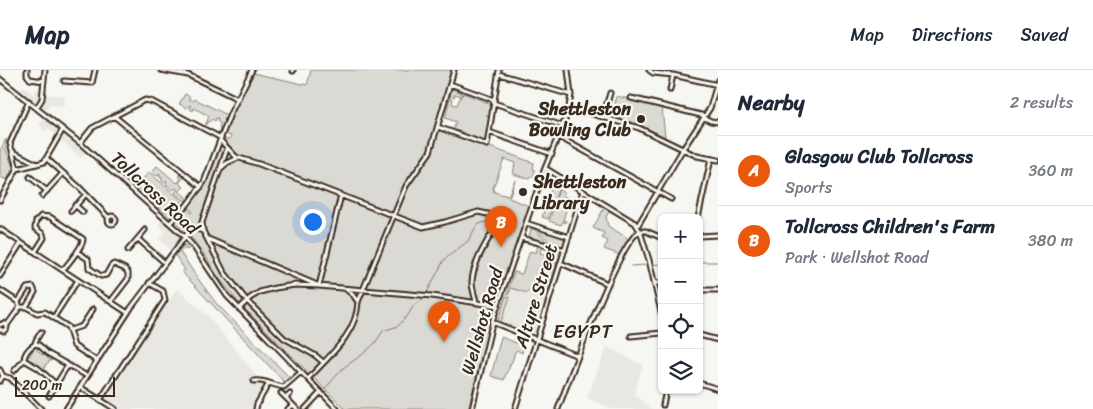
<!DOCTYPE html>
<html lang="en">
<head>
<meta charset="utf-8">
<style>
  body { margin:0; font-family:Sriracha,sans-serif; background:#f2f2f3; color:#1f2937 }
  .controls { position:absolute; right:15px; bottom:15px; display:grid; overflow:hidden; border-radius:8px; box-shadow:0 1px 4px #0004 }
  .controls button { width:45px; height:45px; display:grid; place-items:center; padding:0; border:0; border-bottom:1px solid #e0e1e3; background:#fff; color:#1f2937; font:25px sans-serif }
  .scale { position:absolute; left:15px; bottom:12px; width:100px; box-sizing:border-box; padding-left:5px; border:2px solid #3b2a1e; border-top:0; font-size:14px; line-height:18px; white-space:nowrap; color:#3b2a1e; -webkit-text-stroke:4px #f6f6f2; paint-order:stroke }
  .you { position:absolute; left:312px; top:151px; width:18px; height:18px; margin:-12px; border:4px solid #fff; border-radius:50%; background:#1a73e8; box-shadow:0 0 0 8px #1a73e833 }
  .badge { display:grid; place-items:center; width:32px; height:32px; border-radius:50%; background:#ea580c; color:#fff; font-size:16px; font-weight:700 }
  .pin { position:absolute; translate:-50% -41px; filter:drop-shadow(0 1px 2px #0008) }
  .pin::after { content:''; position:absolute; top:26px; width:18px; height:15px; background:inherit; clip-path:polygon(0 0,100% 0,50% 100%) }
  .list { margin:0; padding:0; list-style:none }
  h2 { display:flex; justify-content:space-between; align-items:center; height:65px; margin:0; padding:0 20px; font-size:21px }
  h2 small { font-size:16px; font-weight:400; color:#747a83 }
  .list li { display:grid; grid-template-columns:32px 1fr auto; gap:15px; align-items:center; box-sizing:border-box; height:70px; padding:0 20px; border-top:1px solid #e0e1e3 }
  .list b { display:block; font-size:19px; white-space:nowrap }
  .list p { margin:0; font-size:16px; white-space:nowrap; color:#747a83 }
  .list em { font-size:16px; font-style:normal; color:#747a83 }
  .icon { flex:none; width:28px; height:28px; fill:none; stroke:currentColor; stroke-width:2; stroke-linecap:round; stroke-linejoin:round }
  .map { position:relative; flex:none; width:718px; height:339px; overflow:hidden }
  header { display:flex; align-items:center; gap:30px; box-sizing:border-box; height:70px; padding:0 25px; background:#fff; border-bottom:1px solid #e0e1e3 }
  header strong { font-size:24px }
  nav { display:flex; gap:28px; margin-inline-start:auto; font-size:18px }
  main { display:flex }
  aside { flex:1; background:#fff }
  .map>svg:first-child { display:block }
</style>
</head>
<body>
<header>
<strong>Map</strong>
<nav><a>Map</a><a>Directions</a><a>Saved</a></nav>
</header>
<main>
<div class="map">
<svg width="718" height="339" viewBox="0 0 718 339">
  <rect width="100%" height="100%" fill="#f6f6f2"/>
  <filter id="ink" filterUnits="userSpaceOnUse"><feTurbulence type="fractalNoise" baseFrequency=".02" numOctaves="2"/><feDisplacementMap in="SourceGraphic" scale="10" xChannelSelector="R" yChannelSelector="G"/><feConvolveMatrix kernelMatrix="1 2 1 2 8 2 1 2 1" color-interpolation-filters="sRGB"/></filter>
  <g filter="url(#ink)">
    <!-- built -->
    <path fill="#e8e7e2" d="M24,17L34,25L35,20L42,21V24L65,26L64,36L50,35L44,43L18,23Z
      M47,45L88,81L81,88L48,58L46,61L39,55Z
      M164,148L185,167L173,182L159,169L166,161L158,155Z
      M514,202L550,215L534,265L498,250Z
      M177,219L206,244L253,301L257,307L254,309L255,313L264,312L265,315L257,328L255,339H119L103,329Z
      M607,277L643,295L634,324L652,339H612L587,328Z"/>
    <!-- green -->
    <path fill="#dad9d3" stroke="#8a8278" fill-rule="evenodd" d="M311,0H451L435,57L534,93L533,99L535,100L533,107L530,106L529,109L513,104L515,93L504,89L493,118L494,122L508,126L515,110L509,128L529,136L496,233L494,234V239L468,339H345L244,238L245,235L243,233H239L217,205L203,182L190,166L191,165L176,153L175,151L187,139L192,143V141L188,137L207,112L224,68L230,69L231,66L225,64L231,47L253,3L307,15Z
      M452,19L462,23V26L463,23L491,34L490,45H486L489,46L486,72L453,60L456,52L445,48L450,28L453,29L452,34L457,35L461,26L455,24L454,27L450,26Z
      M185,24L190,27L189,29L193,31L195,29L227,45L219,64L220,53L217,51L218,48H216L215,51L212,49L209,52H207L205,57L209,46L194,38L193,41L190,39L191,36L189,35L187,38L179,34Z
      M617,26L662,38L665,67L640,55L612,46Z
      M6,69V80L13,97L7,110L0,107V81Z
      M157,96L177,113L181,109L179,107L181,104L184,107L179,113L184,117L179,121L185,126L187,130L185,131L175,123L177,119L175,118L173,120L166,114L167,111H166L164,113L161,110L163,108L159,107L160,104L157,106L152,102Z
      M149,102L182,131L180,133L182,135L170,148L136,116Z
      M561,111L548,149L542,147L552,116L557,118Z
      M559,119L564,123L563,126L570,128L563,150L566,151L565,153L563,152L561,155L549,151Z
      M604,138L609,141L606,147L608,156L629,169L620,185L604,179L608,171L602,168L604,163L593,158Z
      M535,158L565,168L562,178L553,175Z
      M531,159H534L549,174L530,168L529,166Z
      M184,175H188L190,178L186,180L185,178L180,182L201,213L216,233L289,307L284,312L182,202L185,200L175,185Z
      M538,175L557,181L560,185L558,191H555L557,193L548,221L532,216L527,223L511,218L509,224H507L514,202L522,204L530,181L536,183ZM541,178L555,182L557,186L556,190L551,189V186L540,183ZM550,191L555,193L549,212L545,210Z
      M506,226L510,227L501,252L498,250Z
      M501,267L524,276L522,283L517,280L515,282L512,292L510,294L509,299L507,301L504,310L491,306Z
      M35,277H38L37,280L42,285L45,283L47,285V288L51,290L53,287L52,290L46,294L43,302L26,290L27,286L29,287L33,280L31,279Z"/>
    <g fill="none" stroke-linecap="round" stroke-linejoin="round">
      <!-- stream -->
      <path stroke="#857a71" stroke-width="1" d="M699,192H718
        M631,196L662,194
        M325,319L343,298L363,284L375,273L383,261L398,256L408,245L414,235L423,230L444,190L468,171L477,155L485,152L496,154"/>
      <!-- minor casing -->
      <g stroke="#3b2a1e" stroke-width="7">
        <path id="minor" d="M27,0V5L30,9L44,11
          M161,0L188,5L238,29
          M649,0L653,3L673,5L718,15
          M293,1V0
          M499,4L571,25
          M0,9L80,73L185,167L193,176L227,226L337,339
          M64,11L92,13L95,0
          M450,14L494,30
          M670,20L673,5
          M631,28L705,46
          M494,33L563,56
          M37,37L42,29L45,0
          M569,37L639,58L697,86L718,90
          M114,46L201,117
          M603,47L610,23
          M704,48L711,51L718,52
          M438,57L487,75L499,0
          M489,62L552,84
          M559,67L671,129
          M220,70L236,87L259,94L423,157L445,152L478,142L497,146L499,149L498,153C488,170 473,192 472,212C472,219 475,226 476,232
          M80,73L92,58L145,30L153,32L221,68
          M12,81L37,94
          M47,89L79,117L108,147
          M545,98L635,153L640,161H646L662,168
          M17,99L44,92L63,59
          M220,99L227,93L238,88
          M30,107L47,121
          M42,126L63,103
          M0,130L17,99L10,73L29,31
          M75,135L83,142
          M71,141L86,124
          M108 150a4 4 0 1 1 8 0a4 4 0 1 1-8 0Z
          M698,148L711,89
          M170,153L187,135L204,112L230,44L252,0
          M526,153L569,167
          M638,155L683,79L710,38L718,10
          M0,159L128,243
          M203,161L224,202L247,231L284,268L316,286L323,292
          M699,166L718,165
          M521,168L565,180
          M138,169L165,193
          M208,169L317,215
          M128,180L145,160
          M35,182L44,168L43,164L35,158L36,151L41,146L50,147L83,169C83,177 69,192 63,200
          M77,182L88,189L89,198L101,206L106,205L111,196L114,194L125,199L128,203V209L111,231
          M561,193L608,214
          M0,206L21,173
          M654,212L662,214
          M319,216L341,125
          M346,219L353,225L358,232
          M0,220L18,232L20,237H26L37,243L45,242L68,257L74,276L97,291
          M699,220H718
          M18,232L27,218L33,217L35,222L26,237
          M239,239L250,228L260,222L275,218L295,215L319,216L432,226L498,236
          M54,247L78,210
          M492,252L578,286
          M0,255L4,253L7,257L4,261L0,259
          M7,255L20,237
          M70,260L82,256L93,239
          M699,265L718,270
          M631,266L662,263
          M35,274L36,270L41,262
          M0,300L3,306L10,308L41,339
          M14,301L24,290
          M308,309C328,287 357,264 358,232L406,116L430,82L454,0
          M0,311L3,306
          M254,311C265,309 273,316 284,317L301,302
          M699,313L718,319
          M56,314L38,298L24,290C24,283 29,278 35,274L39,275L47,283L87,306
          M80,317L115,339
          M281,323L297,339
          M49,326L68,295
          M286,328L290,324
          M100,330L165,230L163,221L149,213
          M663,335L666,320
          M66,339L131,238L191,159L193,158L203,161L202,152L227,79
          M256,339L257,334L269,313
          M288,339L293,335
          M305,339L321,322
          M472,339L493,249L545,98L568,42L571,25L568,0
          M515,339L583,121
          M558,339C569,310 619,171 640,161L649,190L662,246"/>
      </g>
      <!-- minor -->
      <use href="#minor" stroke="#f6f6f2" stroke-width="3"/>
    </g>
  </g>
  <!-- markers -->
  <g fill="#3b2a1e" stroke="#f6f6f2" stroke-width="2">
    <circle cx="641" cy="49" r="5"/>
    <circle cx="523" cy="122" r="5"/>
  </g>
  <g text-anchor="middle" stroke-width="4.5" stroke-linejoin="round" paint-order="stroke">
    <!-- poi labels -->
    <g font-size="18" font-weight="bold" fill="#3b2a1e" stroke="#f6f6f2" text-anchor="end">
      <text x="631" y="45">Shettleston<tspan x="631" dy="21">Bowling Club</tspan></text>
      <text x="533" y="118" text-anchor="start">Shettleston<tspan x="533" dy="21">Library</tspan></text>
    </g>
    <!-- street labels -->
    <g font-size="18" fill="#3b2a1e" stroke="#f6f6f2">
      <text transform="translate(155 123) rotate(43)" y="6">Tollcross Road</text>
      <text transform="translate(536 226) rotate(-73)" y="6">Altyre Street</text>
      <text transform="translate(482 251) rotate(-74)" y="6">Wellshot Road</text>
    </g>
    <!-- neighbourhood labels -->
    <g font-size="19" letter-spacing="1" fill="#3b2a1e" stroke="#f6f6f2">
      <text x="583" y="268">EGYPT</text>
    </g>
  </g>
</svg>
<div class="controls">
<button>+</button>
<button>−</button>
<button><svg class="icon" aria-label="locate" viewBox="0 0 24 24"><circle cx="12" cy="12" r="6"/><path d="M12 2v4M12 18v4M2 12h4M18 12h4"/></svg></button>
<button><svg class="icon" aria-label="layers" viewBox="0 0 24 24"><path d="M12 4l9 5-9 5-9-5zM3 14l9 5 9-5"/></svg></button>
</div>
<div class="scale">200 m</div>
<div class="you"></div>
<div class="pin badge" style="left:444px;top:272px">A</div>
<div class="pin badge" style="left:501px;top:177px">B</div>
</div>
<aside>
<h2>Nearby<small>2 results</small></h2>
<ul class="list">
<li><span class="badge">A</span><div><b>Glasgow Club Tollcross</b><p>Sports</p></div><em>360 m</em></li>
<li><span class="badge">B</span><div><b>Tollcross Children's Farm</b><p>Park · Wellshot Road</p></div><em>380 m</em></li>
</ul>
</aside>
</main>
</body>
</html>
